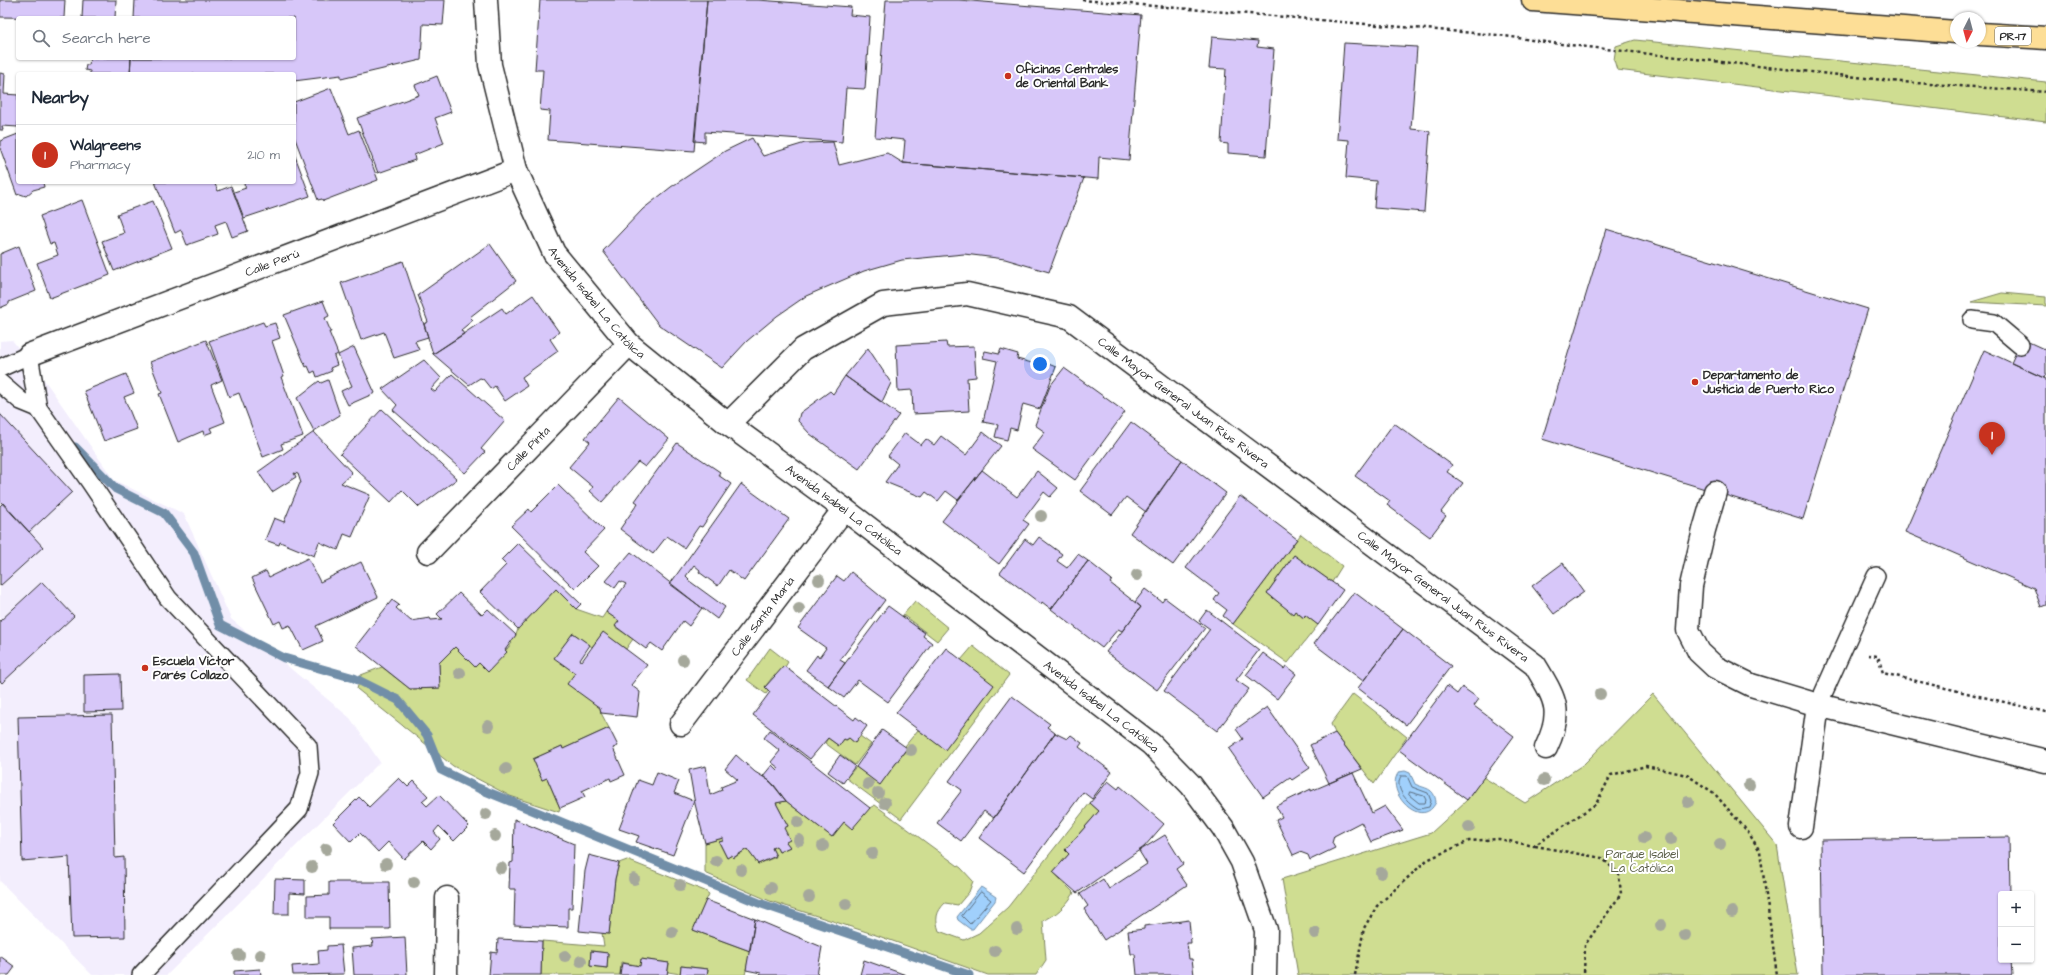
<!DOCTYPE html>
<html lang="en">
<head>
<meta charset="utf-8">
<style>
  body { margin:0; font-family:"Architects Daughter",sans-serif; background:#f6f6f7; color:#1f2937 }
  .controls { position:absolute; right:12px; bottom:12px; display:grid; overflow:hidden; border-radius:4px; box-shadow:0 1px 3px #0004 }
  .controls button { width:36px; height:36px; display:grid; place-items:center; padding:0; border:0; border-bottom:1px solid #e0e1e3; background:#fff; color:#1f2937; font:20px sans-serif }
  .compass { position:absolute; left:1950px; top:12px; width:36px; height:36px; border-radius:50%; background:#fff; box-shadow:0 1px 3px #0004; rotate:186deg }
  .you { position:absolute; left:1040px; top:364px; width:14px; height:14px; margin:-10px; border:3px solid #fff; border-radius:50%; background:#1a73e8; box-shadow:0 0 0 6px #1a73e833 }
  .badge { display:grid; place-items:center; width:26px; height:26px; border-radius:50%; background:#c8321e; color:#fff; font-size:13px; font-weight:700 }
  .pin { position:absolute; translate:-50% -33px; filter:drop-shadow(0 1px 2px #0008) }
  .pin::after { content:''; position:absolute; top:21px; width:14px; height:12px; background:inherit; clip-path:polygon(0 0,100% 0,50% 100%) }
  .list { margin:0; padding:0; list-style:none }
  h2 { display:flex; justify-content:space-between; align-items:center; height:52px; margin:0; padding:0 16px; font-size:17px }
  h2 small { font-size:13px; font-weight:400; color:#747a83 }
  .list li { display:grid; grid-template-columns:26px 1fr auto; gap:12px; align-items:center; box-sizing:border-box; height:60px; padding:0 16px; border-top:1px solid #e0e1e3 }
  .list b { display:block; font-size:15px; white-space:nowrap }
  .list p { margin:0; font-size:13px; white-space:nowrap; color:#747a83 }
  .list em { font-size:13px; font-style:normal; color:#747a83 }
  .icon { flex:none; width:22px; height:22px; fill:none; stroke:currentColor; stroke-width:2; stroke-linecap:round; stroke-linejoin:round }
  .map { position:relative; flex:none; width:2046px; height:975px; overflow:hidden }
  .search { position:absolute; background:#fff; box-shadow:0 1px 3px #0004; left:16px; top:16px; width:280px; height:44px; display:flex; align-items:center; gap:10px; box-sizing:border-box; padding:0 14px; border-radius:4px; color:#747a83; font-size:15px }
  .panel { position:absolute; background:#fff; box-shadow:0 1px 3px #0004; left:16px; top:72px; width:280px; height:112px; border-radius:4px }
  .map>svg:first-child { display:block }
</style>
</head>
<body>
<div class="map">
<svg width="2046" height="975" viewBox="0 0 2046 975">
  <rect width="100%" height="100%" fill="#fff"/>
  <filter id="ink" filterUnits="userSpaceOnUse"><feTurbulence type="fractalNoise" baseFrequency=".025" numOctaves="2"/><feDisplacementMap in="SourceGraphic" scale="8" xChannelSelector="R" yChannelSelector="G"/><feConvolveMatrix kernelMatrix="1 2 1 2 8 2 1 2 1" color-interpolation-filters="sRGB"/></filter>
  <g filter="url(#ink)">
    <!-- built -->
    <path fill="#f3eefd" d="M12,340L48,385L114,480L184,514L231,619L350,718L380,762L167,975H92L0,881V341Z"/>
    <!-- green -->
    <path fill="#cfdd91" stroke="#7d845e" fill-rule="evenodd" d="M1635,40L2046,82V122L1617,70L1614,60L1616,46Z
      M2002,293L2046,297V306L1971,302Z
      M1301,534L1342,566L1332,582L1294,555L1267,593L1293,614L1295,611L1303,618L1305,615L1318,625L1288,663L1233,624Z
      M556,589L576,609L602,618L606,612L619,621L615,627L633,639L626,649L603,633L592,647L573,633L555,657L575,673L600,708L601,713L609,728L563,749L562,746L533,759L542,780L547,778L560,808L559,812L510,796L453,766L357,689L361,675L382,667L410,689L439,688V663L455,647L475,667L479,663L488,672L512,643L510,641L516,635L518,629Z
      M915,601L948,628L937,641L903,615Z
      M973,646L1009,675L901,819L846,778L856,767L880,784L907,749L905,746L918,730L945,749L961,660Z
      M770,648L788,662L785,667L784,666L776,676L774,675L765,687L769,690L766,694L747,680Z
      M1353,694L1407,737L1374,784L1335,733L1331,724Z
      M1653,694L1777,845L1798,975H1298L1282,879L1431,833L1467,800L1483,777L1525,803L1584,764Z
      M860,736L871,744L855,765L825,743L828,738L839,746L844,739L847,740L849,738L855,743Z
      M786,801L832,837L844,822L875,805L961,868L973,881L969,892L958,905L945,903C936,912 935,919 939,931L964,940L979,933L1008,907L1090,803L1099,811L1065,850L1069,854L1053,872L1074,893C1066,906 1056,915 1043,921L1046,960L1036,975H988L873,934L770,901L705,873V843L723,838V841L719,842L727,858L732,855L734,858L747,849L758,864L776,857L772,848L776,846L779,852L790,847L786,842L784,828L788,826L776,803Z
      M627,860L705,891L709,894L693,930L750,951L745,975H707L708,969L681,966L680,974L668,972L669,963L641,959L640,966L621,962L620,975H541L542,941L604,946L602,933L609,934L615,879L619,863ZM591,951L608,953L607,968L590,966Z"/>
    <!-- water -->
    <path fill="#a0d0fc" stroke="#718ea8" d="M1405,771L1410,773L1415,784C1425,789 1434,787 1436,802C1422,832 1383,791 1399,772Z
      M981,887L996,897L995,901L973,929H970L958,920L957,917Z"/>
    <g fill="none" stroke-linecap="round" stroke-linejoin="round">
      <!-- shore -->
      <path stroke="#5a6d7f" stroke-width="1" d="M1401,776H1407L1412,787L1428,793L1431,801L1429,807L1419,809C1409,804 1393,789 1401,776Z
        M1410,792L1424,796L1426,800L1425,803H1419L1409,795Z
        M981,892L991,900L970,924L962,916Z"/>
      <!-- stream -->
      <path stroke="#718ea8" stroke-width="9" d="M75,447L116,489L164,513L194,553L220,625L284,658L354,678L398,700L427,735L441,770L478,788L759,903L969,975"/>
    </g>
    <!-- building -->
    <path fill="#d7c7f9" stroke="#2b2b2b" d="M0,0H65L64,18L0,17Z
      M83,0H116L115,18H82Z
      M135,0H445L443,25L423,24L421,60L341,79V75L294,81V74H130L131,58H294V18H134Z
      M540,0H707L694,151L548,140L550,111L540,110L543,70H535Z
      M707,0H758L851,7L850,15L870,17L865,89L846,88L842,142L705,132V142L694,141Z
      M886,0H959L1141,15L1129,160L1099,157L1098,179L903,163L905,140L875,137Z
      M1212,37L1258,41L1257,47L1274,49L1266,156L1228,153V144L1221,143L1226,69L1209,68Z
      M1344,43L1417,47L1411,129L1430,131L1424,212L1374,208L1376,181L1346,178L1349,140L1337,139Z
      M90,58H131L130,74H90V71L85,70L86,65H89Z
      M0,73L5,74L4,94L18,95V127L2,126L3,130H0Z
      M437,76L451,112L435,118L444,143L414,155L415,160L378,173L357,118L419,95L415,85Z
      M331,88L349,134L359,130L378,180L323,201L322,199L318,200L294,136V102Z
      M18,134V182H43L44,187L33,190L26,196L20,194L17,195L0,148V141Z
      M752,138L763,156L805,143L833,142L839,165L887,153L903,163L1084,178L1049,272L1005,259L964,254L902,260L864,271L806,296L777,316L747,341L722,368L659,325L603,251L643,209L671,187L725,151Z
      M295,156L310,196L244,218L234,192L246,188L243,182H294Z
      M155,182H214L218,191L231,186L248,231L232,237L226,221L215,225L218,234L187,245L181,230L175,233Z
      M82,200L110,275L50,298L37,263L58,255L54,243L50,244L40,216Z
      M153,201L172,248L114,271L102,241L124,233L117,214Z
      M1606,229L1868,309L1803,519L1542,439Z
      M490,244L516,281L470,317L473,320L461,330L464,334L433,354L424,324L428,322L418,295Z
      M19,246L36,291L9,302V304L0,308V254Z
      M403,261L428,337L415,341L419,350L394,358L384,332L361,340L341,283Z
      M533,295L559,332L550,339L558,351L522,377L527,386L505,401L495,386L491,389L483,379L480,378L469,385L433,354L502,308L506,314Z
      M323,301L329,316L325,318L331,332H329L338,354L334,356L337,365L330,368L332,371L317,377L315,371L311,373L308,366L306,367L284,315Z
      M263,322L265,326L275,323L280,338L272,341L284,376L281,377L303,436L281,444L283,449L263,457L239,393L229,397L209,341Z
      M2022,339L2046,350V374L2044,378L2011,363Z
      M206,340L222,380L211,385L225,422L210,428L212,432L204,435L203,431L178,442L159,394L162,393L150,362Z
      M946,342L947,347L974,346L976,377L967,378L969,411L913,414L912,390L898,391L896,345Z
      M354,347L375,393L348,405L341,391L352,386L338,355Z
      M868,348L891,383L882,402L845,376Z
      M1001,349L1018,354L1017,359L1036,364L1038,360L1056,367L1040,409L1023,404L1017,430L1010,428L1007,440L995,437L998,425L983,422L997,361L983,358L985,351L999,354Z
      M1984,350L2046,379V605L2041,607L2034,588L1905,532Z
      M424,360L441,378L431,389L435,392L452,374L505,421L481,449L485,452L465,473L393,410L397,405L382,389Z
      M1064,368L1125,412L1075,480L1032,449L1045,432L1035,425L1050,386Z
      M126,374L134,393L124,397L137,429L104,441L84,391Z
      M845,376L899,415L859,469L810,434L798,421L800,413L830,391L833,394Z
      M328,380L340,415L314,431L297,398L319,381L321,383Z
      M619,397L669,439L645,467L638,462L602,502L590,491L593,487L569,467L590,442L585,438Z
      M382,409L457,479L419,507L402,490L391,502L340,454Z
      M0,414L72,492L29,532L0,501Z
      M1131,422L1182,460L1146,512L1126,497L1112,515L1080,491Z
      M1394,423L1452,465L1447,472L1463,483L1441,512L1446,516L1430,537L1387,505L1390,501L1355,476Z
      M314,432L352,473L341,483L370,495L352,537L344,534L338,550L319,542L314,556L280,542L279,545L265,540L274,518L284,522L300,483H301L298,474L294,473L296,477L272,492L258,472Z
      M983,432L1001,446L958,500L946,491L938,501L926,492L922,497L885,482L898,464L888,456L905,433L921,445L926,439L934,445L941,436L966,455Z
      M677,443L720,472L718,475L731,484L702,527L699,526L684,548L667,536L653,554L620,529L638,503L635,501Z
      M1182,460L1226,493L1173,565L1130,533Z
      M982,470L1017,497L1037,471L1058,488L1050,497L1044,492L1023,520L1029,524L999,564L942,521Z
      M741,484L789,519L744,581L729,570L718,586L699,572L700,570L694,565L686,576L689,579L688,580L725,607L717,619L670,584Z
      M558,485L604,530L583,552L598,566L575,589L511,526L529,509L531,512Z
      M1240,496L1297,539L1233,624L1223,616L1227,610L1214,600L1219,593L1186,568Z
      M3,503L43,547L0,586V506Z
      M1039,537L1062,554L1057,561L1067,568L1078,554L1088,561L1051,609L1042,602L1041,604L1000,573L1025,539L1033,545Z
      M518,543L581,604L576,609L556,589L518,629L480,592L506,565L501,560Z
      M631,552L702,608L689,626L683,621L662,651L651,643L646,649L615,626L619,621L606,612L626,584L620,581L615,588L606,581Z
      M1294,555L1343,590L1318,625L1305,615L1304,618L1295,611L1293,614L1267,593Z
      M308,558L320,582L361,562L378,597L316,626L323,641L303,650L290,625L283,628L280,621L274,624L252,578L266,571L269,577Z
      M1088,561L1112,580L1110,583L1141,607L1122,631L1118,629L1102,648L1051,609Z
      M1563,563L1584,592L1554,614L1532,586Z
      M851,572L885,600L840,660L845,663L828,686L806,670L817,655L819,658L826,648L798,628L837,576L844,581Z
      M42,582L74,616L2,683L0,681V621Z
      M1145,589L1162,602L1165,598L1205,628L1157,690L1106,652L1141,607L1135,602Z
      M1354,592L1403,629L1363,681L1314,644Z
      M459,593L482,615L488,609L516,635L505,650L507,652L488,672L479,663L475,667L455,647L439,663L440,688L410,689L356,646L392,600L399,605L396,608L411,621L430,618L431,620L442,619L437,614Z
      M888,606L925,633L923,636L932,643L888,702L858,680L844,698L828,686Z
      M1207,610L1259,650L1236,680L1249,689L1217,731L1164,691L1210,629L1199,621Z
      M1403,629L1451,666L1406,725L1358,688Z
      M603,632L647,665L631,685L640,692L637,717L601,713L600,708L567,684L575,673L554,658L573,633L590,645L580,660L582,661Z
      M946,648L994,685L945,750L896,713Z
      M1263,653L1284,669L1286,666L1296,674L1277,699L1246,675Z
      M784,666L854,720L856,717L867,726L855,743L849,738L846,740L844,739L839,746L828,738L810,759L753,715L770,692L765,687Z
      M120,674L121,711L84,712V675Z
      M1447,686L1457,694L1462,687L1479,699L1474,706L1514,736L1467,800L1399,750Z
      M1012,696L1050,724L1047,727L1055,733L994,818L984,811L961,841L937,823L962,790L949,781Z
      M1267,707L1310,768L1292,780L1290,778L1263,797L1229,749L1243,739L1236,729Z
      M112,715L115,858L124,857L125,937L72,938L69,857L22,861L18,717Z
      M609,728L618,746L613,748L625,775L611,781L610,778L582,791L585,797L560,808L547,778L542,780L533,759L562,746L563,749Z
      M770,730L870,808L852,829L844,822L832,837L786,801L774,785L763,776L772,765L777,770L779,768L771,762L780,751L764,738Z
      M882,730L907,748L880,785L856,767Z
      M1055,733L1067,739L1071,735L1082,743L1079,747L1112,772L1092,799L1083,792L1024,872L979,838Z
      M1335,733L1362,769L1329,783L1310,745Z
      M736,755L755,772L770,781L786,801L776,803L788,826L784,828L790,840L786,842L790,847L779,852L776,846L772,848L776,856L758,864L747,849L733,858L732,855L727,858L719,842L723,841V838L705,843L695,804L689,770L706,766L710,795L722,790L721,787L738,780L725,769Z
      M840,755L855,766L843,783L828,772Z
      M657,772L679,781L674,793L694,801L673,855L636,842L639,836L619,829L638,780L652,785Z
      M1353,773L1372,813L1385,806L1403,830L1371,842L1361,822L1334,836L1332,843L1335,848L1310,860L1308,855L1300,852L1293,855L1276,820L1282,817L1276,806L1311,789V791Z
      M399,778L408,787L414,781L428,796L422,801L427,806L439,795L469,826L454,841L439,826L434,832L440,839L431,849L423,841L404,859L388,842L378,852L360,833L351,842L333,823L359,797L369,807Z
      M1108,781L1118,789L1120,786L1164,824L1144,847L1077,893L1053,872L1069,854L1065,850L1099,811L1090,803Z
      M514,819L574,844L572,908H568V927L514,925L515,889H509L510,863L513,862Z
      M1165,835L1183,864L1176,869L1187,885L1104,940L1084,909L1088,906L1080,894L1103,879L1109,889L1147,864L1139,851Z
      M2009,837L2010,894H2001V960H2011L2012,975H1823L1821,840Z
      M589,855L619,863L615,879L609,934L579,931L585,871Z
      M275,879L305,880V894L289,893V914H274Z
      M329,882H389L390,929H329V917H307V896L329,895Z
      M706,900L755,919L750,951L693,930Z
      M755,919L822,947L817,975H760L761,973L746,970Z
      M1189,920L1191,943H1187L1189,959H1192L1194,975H1137L1135,954H1131L1128,931L1144,929V926Z
      M405,937L407,975H354L352,948L373,946L372,939Z
      M498,939L542,941L541,975H489L491,952L497,953Z
      M341,945L344,974L293,975L292,966L319,964L318,951L327,950V946Z
      M591,951L608,953L607,968L590,966Z
      M0,956L15,967L9,975H0Z
      M641,959L669,963L667,975H620L622,963L640,966Z
      M864,960L906,975H860Z
      M681,966L708,969L707,975H680Z
      M260,969L261,975H234V971Z"/>
    <g fill="none" stroke-linecap="round" stroke-linejoin="round">
      <!-- service casing -->
      <g stroke="#2b2b2b" stroke-width="20">
        <path id="service" d="M1972,320L1994,323L2020,345
          M0,368L29,355L38,408L90,482L168,598L308,746L310,773L299,809L141,975
          M0,383L21,401L38,408
          M1818,705L1876,576"/>
      </g>
      <!-- minor casing -->
      <g stroke="#2b2b2b" stroke-width="25">
        <g id="minor">
          <path id="s1" d="M486,0L490,65L516,170L554,253L629,344L728,424L844,509L1151,744L1191,785L1223,828L1242,862L1266,930L1265,975"/>
          <path id="s2" d="M29,355L516,170"/>
          <path id="s3" d="M728,424L803,349L883,304L967,294L1069,317L1535,665C1555,699 1564,710 1546,748"/>
          <path d="M1715,492L1704,530L1691,586L1688,630L1699,652L1715,667L1751,685L1818,705L2046,761"/>
          <path id="s4" d="M428,552L629,344"/>
          <path id="s5" d="M681,724L844,509"/>
          <path d="M1801,827L1818,705"/>
          <path d="M446,975L447,898"/>
        </g>
      </g>
      <!-- trunk casing -->
      <g stroke="#2b2b2b" stroke-width="25">
        <path id="trunk" d="M1533,0L1956,32
          M1980,34L2046,38"/>
      </g>
      <!-- path -->
      <path stroke="#2b2b2b" stroke-width="2.5" stroke-dasharray="3 3" stroke-linecap="butt" d="M1082,0L1498,35L1552,43L1901,82L2046,92
        M1868,655L1878,656L1883,673L2046,712
        M1535,846L1602,858L1619,874L1621,894L1585,945L1584,975
        M1355,975L1364,928L1377,906L1427,860L1469,841L1499,839L1534,846L1596,804L1611,775L1646,766L1687,775L1714,793L1748,832L1760,851L1777,975"/>
      <!-- service -->
      <use href="#service" stroke="#fff" stroke-width="17"/>
      <!-- minor -->
      <use href="#minor" stroke="#fff" stroke-width="22"/>
      <!-- trunk -->
      <use href="#trunk" stroke="#fdde96" stroke-width="22"/>
    </g>
    <!-- trees -->
    <g fill="#a5a89b">
      <circle cx="1041" cy="516" r="6"/>
      <circle cx="1137" cy="575" r="6"/>
      <circle cx="819" cy="580" r="6"/>
      <circle cx="799" cy="609" r="6"/>
      <circle cx="683" cy="660" r="6"/>
      <circle cx="460" cy="673" r="6"/>
      <circle cx="1600" cy="694" r="6"/>
      <circle cx="488" cy="726" r="6"/>
      <circle cx="911" cy="750" r="6"/>
      <circle cx="506" cy="769" r="6"/>
      <circle cx="1544" cy="780" r="6"/>
      <circle cx="868" cy="784" r="6"/>
      <circle cx="1749" cy="785" r="6"/>
      <circle cx="878" cy="793" r="6"/>
      <circle cx="1688" cy="802" r="6"/>
      <circle cx="885" cy="803" r="6"/>
      <circle cx="486" cy="814" r="6"/>
      <circle cx="798" cy="822" r="6"/>
      <circle cx="1469" cy="827" r="6"/>
      <circle cx="495" cy="836" r="6"/>
      <circle cx="1644" cy="838" r="6"/>
      <circle cx="1671" cy="839" r="6"/>
      <circle cx="799" cy="840" r="6"/>
      <circle cx="1720" cy="844" r="6"/>
      <circle cx="823" cy="846" r="6"/>
      <circle cx="326" cy="849" r="6"/>
      <circle cx="872" cy="853" r="6"/>
      <circle cx="716" cy="861" r="6"/>
      <circle cx="386" cy="864" r="6"/>
      <circle cx="312" cy="867" r="6"/>
      <circle cx="501" cy="868" r="6"/>
      <circle cx="741" cy="870" r="6"/>
      <circle cx="1381" cy="873" r="6"/>
      <circle cx="634" cy="879" r="6"/>
      <circle cx="414" cy="882" r="6"/>
      <circle cx="680" cy="885" r="6"/>
      <circle cx="771" cy="888" r="6"/>
      <circle cx="809" cy="897" r="6"/>
      <circle cx="846" cy="904" r="6"/>
      <circle cx="1732" cy="912" r="6"/>
      <circle cx="1661" cy="925" r="6"/>
      <circle cx="1017" cy="929" r="6"/>
      <circle cx="672" cy="932" r="6"/>
      <circle cx="1315" cy="933" r="6"/>
      <circle cx="1685" cy="935" r="6"/>
      <circle cx="995" cy="951" r="6"/>
      <circle cx="239" cy="955" r="6"/>
      <circle cx="260" cy="955" r="6"/>
      <circle cx="565" cy="956" r="6"/>
      <circle cx="581" cy="961" r="6"/>
    </g>
  </g>
  <!-- markers -->
  <g fill="#c8321e" stroke="#fff" stroke-width="1.5">
    <circle cx="1008" cy="76" r="4"/>
    <circle cx="1695" cy="382" r="4"/>
    <circle cx="145" cy="668" r="4"/>
  </g>
  <g text-anchor="middle" stroke-width="4" stroke-linejoin="round" paint-order="stroke">
    <!-- shield labels -->
    <rect fill="#fff" stroke="#6b6b6b" stroke-width="1" x="1995" y="27" width="36" height="18" rx="3"/>
    <g font-size="11" font-weight="bold" fill="#2b2b2b">
      <text x="2013" y="40">PR-17</text>
    </g>
    <!-- poi labels -->
    <g font-size="12" font-weight="bold" fill="#2b2b2b" stroke="#fff" text-anchor="start">
      <text x="1016" y="73">Oficinas Centrales<tspan x="1016" dy="14">de Oriental Bank</tspan></text>
      <text x="1703" y="379">Departamento de<tspan x="1703" dy="14">Justicia de Puerto Rico</tspan></text>
      <text x="153" y="665">Escuela Víctor<tspan x="153" dy="14">Parés Collazo</tspan></text>
    </g>
    <!-- street labels -->
    <g font-size="12" fill="#2b2b2b" stroke="#fff">
      <text dy="4" stroke="none"><textPath href="#s2" startOffset="260">Calle Perú</textPath></text>
      <text dy="4" stroke="none"><textPath href="#s1" startOffset="330">Avenida Isabel La Católica</textPath></text>
      <text dy="4" stroke="none"><textPath href="#s3" startOffset="530">Calle Mayor General Juan Rius Rivera</textPath></text>
      <text dy="4" stroke="none"><textPath href="#s4" startOffset="144">Calle Pinta</textPath></text>
      <text dy="4" stroke="none"><textPath href="#s1" startOffset="654">Avenida Isabel La Católica</textPath></text>
      <text dy="4" stroke="none"><textPath href="#s3" startOffset="854">Calle Mayor General Juan Rius Rivera</textPath></text>
      <text dy="4" stroke="none"><textPath href="#s5" startOffset="135">Calle Santa María</textPath></text>
      <text dy="4" stroke="none"><textPath href="#s1" startOffset="978">Avenida Isabel La Católica</textPath></text>
    </g>
    <!-- park labels -->
    <g font-size="12" fill="#5c604a" stroke="#fff">
      <text x="1642" y="858">Parque Isabel<tspan x="1642" dy="14">La Católica</tspan></text>
    </g>
  </g>
</svg>
<div class="controls">
<button>+</button>
<button>−</button>
</div>
<svg class="compass" viewBox="-18 -18 36 36"><path d="M0-13l5 13h-10z" fill="#e53935"/><path d="M0 13l5-13h-10z" fill="#747a83"/></svg>
<div class="you"></div>
<div class="pin badge" style="left:1992px;top:455px">1</div>
<div class="search"><svg class="icon" aria-label="search" viewBox="0 0 24 24"><circle cx="10" cy="10" r="6"/><path d="M15 15l6 6"/></svg>Search here</div>
<section class="panel">
<h2>Nearby<small></small></h2>
<ul class="list">
<li><span class="badge">1</span><div><b>Walgreens</b><p>Pharmacy</p></div><em>210 m</em></li>
</ul>
</section>
</div>
</body>
</html>
